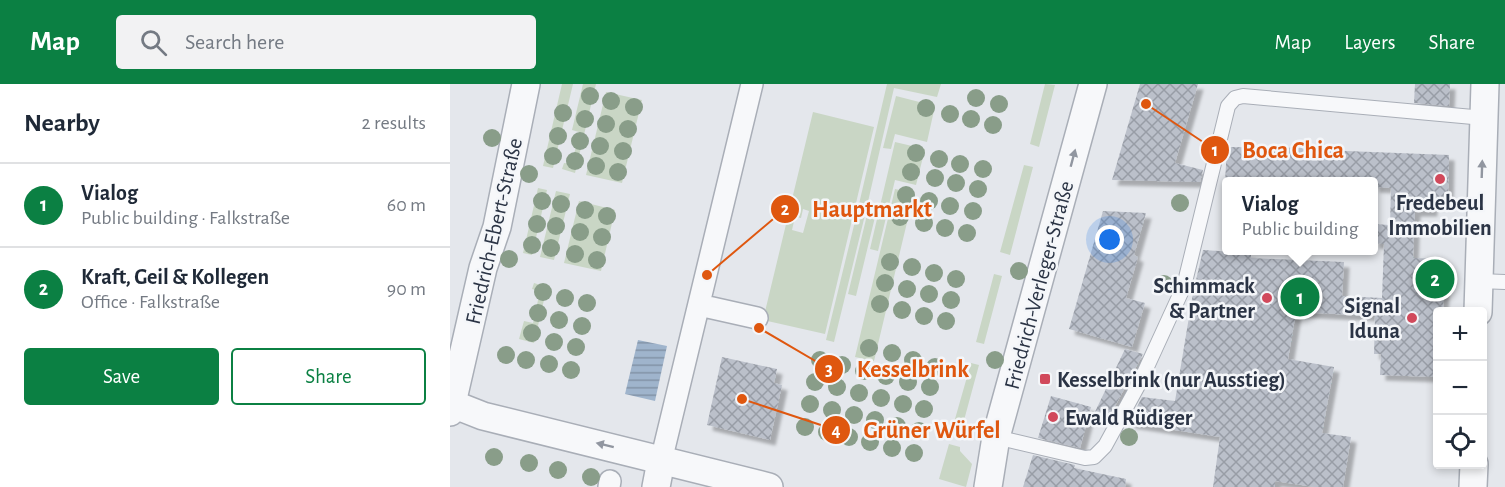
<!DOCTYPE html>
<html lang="en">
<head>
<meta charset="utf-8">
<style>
  body { margin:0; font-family:"Alegreya Sans",sans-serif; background:#f2f2f3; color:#1f2937 }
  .controls { position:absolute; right:18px; bottom:18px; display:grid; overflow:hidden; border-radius:6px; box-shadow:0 3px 9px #0003 }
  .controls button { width:54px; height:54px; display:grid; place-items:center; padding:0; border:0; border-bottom:2px solid #e0e1e3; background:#fff; color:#1f2937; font:30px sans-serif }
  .you { position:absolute; left:660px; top:156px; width:21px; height:21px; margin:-15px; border:4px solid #fff; border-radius:50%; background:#1a73e8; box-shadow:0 0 0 9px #1a73e833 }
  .badge { display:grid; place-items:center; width:39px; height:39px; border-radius:50%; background:#0b8043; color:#fff; font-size:20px; font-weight:700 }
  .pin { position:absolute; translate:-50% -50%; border:3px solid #fff; box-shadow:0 2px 6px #0006 }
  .popup { position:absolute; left:772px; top:93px; width:156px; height:78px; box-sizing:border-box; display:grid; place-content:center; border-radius:6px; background:#fff; filter:drop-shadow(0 2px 4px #0005); font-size:20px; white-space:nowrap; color:#747a83 }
  .popup b { font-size:22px; color:#1f2937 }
  .popup::after { content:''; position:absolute; left:50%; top:100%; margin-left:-12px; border:12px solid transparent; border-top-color:#fff }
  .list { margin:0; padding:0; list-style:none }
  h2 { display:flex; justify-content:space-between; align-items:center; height:78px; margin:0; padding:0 24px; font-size:26px }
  h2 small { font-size:20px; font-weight:400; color:#747a83 }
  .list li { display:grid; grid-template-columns:39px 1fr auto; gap:18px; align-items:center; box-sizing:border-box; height:84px; padding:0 24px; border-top:2px solid #e0e1e3 }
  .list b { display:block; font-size:22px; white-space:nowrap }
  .list p { margin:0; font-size:20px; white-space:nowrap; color:#747a83 }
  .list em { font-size:20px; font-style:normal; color:#747a83 }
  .actions { display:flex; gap:12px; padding:18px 24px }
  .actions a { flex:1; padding:14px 0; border:2px solid #0b8043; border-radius:6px; text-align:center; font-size:21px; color:#0b8043 }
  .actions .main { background:#0b8043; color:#fff }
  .icon { flex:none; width:33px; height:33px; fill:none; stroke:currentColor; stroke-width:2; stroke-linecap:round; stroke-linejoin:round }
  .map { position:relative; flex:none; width:1055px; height:403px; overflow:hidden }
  header { display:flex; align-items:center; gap:36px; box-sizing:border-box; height:84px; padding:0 30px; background:#0b8043; color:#fff }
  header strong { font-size:28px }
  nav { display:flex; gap:33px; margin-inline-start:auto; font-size:21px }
  .search { width:420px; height:54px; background:#f2f2f3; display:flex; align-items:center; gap:15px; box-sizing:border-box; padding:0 21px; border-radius:6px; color:#747a83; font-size:22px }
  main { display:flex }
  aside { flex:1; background:#fff }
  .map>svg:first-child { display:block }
</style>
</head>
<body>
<header>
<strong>Map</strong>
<div class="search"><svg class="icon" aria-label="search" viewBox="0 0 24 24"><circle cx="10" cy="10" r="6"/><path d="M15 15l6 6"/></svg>Search here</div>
<nav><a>Map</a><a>Layers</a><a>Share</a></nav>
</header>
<main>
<aside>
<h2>Nearby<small>2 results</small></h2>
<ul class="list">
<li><span class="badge">1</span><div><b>Vialog</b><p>Public building · Falkstraße</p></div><em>60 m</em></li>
<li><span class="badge">2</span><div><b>Kraft, Geil &amp; Kollegen</b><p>Office · Falkstraße</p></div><em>90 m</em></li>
</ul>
<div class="actions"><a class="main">Save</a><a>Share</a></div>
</aside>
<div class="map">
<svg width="1055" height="403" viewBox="0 0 1055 403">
  <defs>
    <pattern id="water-rules" width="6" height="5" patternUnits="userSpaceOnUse" patternTransform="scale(1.5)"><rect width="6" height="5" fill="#9fb4cc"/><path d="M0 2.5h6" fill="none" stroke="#8293a7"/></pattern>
    <pattern id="building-cross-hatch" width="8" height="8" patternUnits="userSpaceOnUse" patternTransform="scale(1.5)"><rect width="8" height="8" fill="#bbc0ca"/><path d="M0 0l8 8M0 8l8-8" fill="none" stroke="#989da6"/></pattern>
    <filter id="shadow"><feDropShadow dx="5.5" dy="5.5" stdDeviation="1.5" flood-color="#0004"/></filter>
  </defs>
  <rect width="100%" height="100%" fill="#e4e7ec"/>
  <!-- green -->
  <path fill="#c9d6c5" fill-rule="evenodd" d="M112,0H123L103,84L93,82Z
    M133,0H146L125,89L112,85L114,79L122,80L129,48L122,46Z
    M437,0H491L487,13L444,4L417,122L409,120Z
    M595,0L605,1L589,63L580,60Z
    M156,8L192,16L172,99L136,91Z
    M446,12L485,22L477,58L445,50L441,65L433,64Z
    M363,28L424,43L375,250L313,236ZM353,125L359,127L353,149L342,146L345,133L351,134Z
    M445,58L475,65L466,101L445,96L428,167L420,165Z
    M574,81L583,83L560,171L550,168Z
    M88,104L97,106L82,171L73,169Z
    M445,105L464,109L424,277L405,273Z
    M106,107L120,110L104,176L90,173Z
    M129,117L165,126L151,187L114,179Z
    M407,129L415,131L384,258L376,256Z
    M417,131L425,133L406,212L398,210Z
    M544,190L552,192L534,260L526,258Z
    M84,199L97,203L84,259L69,255L74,237L83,239L90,207L82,205Z
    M521,279L529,281L510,351L501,349Z
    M499,360L510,363V367L522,380L516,403L489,395Z"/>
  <!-- water -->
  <path fill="url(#water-rules)" d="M188,256L217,262L205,317L175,310Z"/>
  <!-- building -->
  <path fill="url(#building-cross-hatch)" filter="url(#shadow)" d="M690,0H748L725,79L753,86L750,98L662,96Z
    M965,0H1000L999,22L964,19Z
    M777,63L870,64L871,66L999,71L998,121L982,120V127H965L963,174L995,175L993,228H987V293L930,291L931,270H924L925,232L846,228L838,275L884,283L872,349L901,353L893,403H865L825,397V403H763L770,353L679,339L692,313L725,317L743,209L753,166L801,169V174L894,178L892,212L932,214L934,160L924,159V140L940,141L941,104L924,103V98H775Z
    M653,127L696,129L684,171L688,173L676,214L695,219L682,263L619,245Z
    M675,265L693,270L656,339L643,332Z
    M272,273L327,285L324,299L332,301L320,356L257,341Z
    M601,312L641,323L630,364L588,354Z
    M583,371L625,381L624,384L676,395L675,403H573Z"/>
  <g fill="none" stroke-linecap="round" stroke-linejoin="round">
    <!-- service casing -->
    <g stroke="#a9aeb7" stroke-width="16">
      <path id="service" d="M1029,197L1055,198
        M546,353L635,374L644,373L655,362L690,298L734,202L778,22L785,14L793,12L1034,34"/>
    </g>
    <!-- pedestrian casing -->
    <g stroke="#a9aeb7" stroke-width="24">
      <path id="pedestrian" d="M249,221L307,234
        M211,377L302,0
        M159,403L160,397"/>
    </g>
    <!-- minor casing -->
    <g stroke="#a9aeb7" stroke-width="30">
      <path id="minor" d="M1028,228L1035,0
        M0,319L33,332L319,403
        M0,328L33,184L47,143L76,0
        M206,403L211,377
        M538,403L546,353L643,0
        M1023,403L1024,380"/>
    </g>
    <!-- service -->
    <use href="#service" stroke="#f7f8fa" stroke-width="14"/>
    <!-- pedestrian -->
    <use href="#pedestrian" stroke="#f7f8fa" stroke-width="21"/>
    <!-- minor -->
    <use href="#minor" stroke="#f7f8fa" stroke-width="27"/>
  </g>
  <!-- trees -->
  <g fill="#899d89">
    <circle cx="140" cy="12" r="9"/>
    <circle cx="526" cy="14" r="9"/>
    <circle cx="161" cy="17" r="9"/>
    <circle cx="549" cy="20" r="9"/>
    <circle cx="184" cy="23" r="9"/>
    <circle cx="476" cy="24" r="9"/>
    <circle cx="113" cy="29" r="9"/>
    <circle cx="500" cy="30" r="9"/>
    <circle cx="135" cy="35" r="9"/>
    <circle cx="521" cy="35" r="9"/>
    <circle cx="156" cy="40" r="9"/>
    <circle cx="543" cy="41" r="9"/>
    <circle cx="178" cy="45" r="9"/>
    <circle cx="108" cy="52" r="9"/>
    <circle cx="42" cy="54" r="9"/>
    <circle cx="130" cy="57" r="9"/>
    <circle cx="150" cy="62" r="9"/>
    <circle cx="173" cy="67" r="9"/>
    <circle cx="466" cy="69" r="9"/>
    <circle cx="103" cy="72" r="9"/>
    <circle cx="489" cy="75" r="9"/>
    <circle cx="125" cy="77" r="9"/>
    <circle cx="510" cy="80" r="9"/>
    <circle cx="146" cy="82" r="9"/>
    <circle cx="533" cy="85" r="9"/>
    <circle cx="168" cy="88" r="9"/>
    <circle cx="461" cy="88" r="9"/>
    <circle cx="79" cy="90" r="9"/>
    <circle cx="485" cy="94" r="9"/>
    <circle cx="506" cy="99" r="9"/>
    <circle cx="528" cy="105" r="9"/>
    <circle cx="456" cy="111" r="9"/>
    <circle cx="92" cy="117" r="9"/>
    <circle cx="479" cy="117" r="9"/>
    <circle cx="730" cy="119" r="9"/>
    <circle cx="111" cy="120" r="9"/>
    <circle cx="500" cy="122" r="9"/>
    <circle cx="135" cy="126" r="9"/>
    <circle cx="523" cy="127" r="9"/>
    <circle cx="157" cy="132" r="9"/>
    <circle cx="450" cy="133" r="9"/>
    <circle cx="474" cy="139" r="9"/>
    <circle cx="87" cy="140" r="9"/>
    <circle cx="106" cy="142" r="9"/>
    <circle cx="495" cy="144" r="9"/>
    <circle cx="130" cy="148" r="9"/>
    <circle cx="517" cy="149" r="9"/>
    <circle cx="152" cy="153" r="9"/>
    <circle cx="82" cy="161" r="9"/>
    <circle cx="101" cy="164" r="9"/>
    <circle cx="125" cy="170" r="9"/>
    <circle cx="59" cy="175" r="9"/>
    <circle cx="147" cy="176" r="9"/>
    <circle cx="440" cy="178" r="9"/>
    <circle cx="462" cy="183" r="9"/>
    <circle cx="569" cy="187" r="9"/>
    <circle cx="484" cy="189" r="9"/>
    <circle cx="506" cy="195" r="9"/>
    <circle cx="435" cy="199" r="9"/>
    <circle cx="714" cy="200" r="9"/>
    <circle cx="457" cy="205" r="9"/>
    <circle cx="93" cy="208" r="9"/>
    <circle cx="479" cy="210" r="9"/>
    <circle cx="115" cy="214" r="9"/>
    <circle cx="501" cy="216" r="9"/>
    <circle cx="137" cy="219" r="9"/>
    <circle cx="430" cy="220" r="9"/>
    <circle cx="452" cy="226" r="9"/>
    <circle cx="88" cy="229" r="9"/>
    <circle cx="474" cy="232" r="9"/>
    <circle cx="109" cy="236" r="9"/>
    <circle cx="496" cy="237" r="9"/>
    <circle cx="132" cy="242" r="9"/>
    <circle cx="82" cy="249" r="9"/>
    <circle cx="104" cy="258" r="9"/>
    <circle cx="126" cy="263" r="9"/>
    <circle cx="419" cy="264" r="9"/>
    <circle cx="442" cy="269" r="9"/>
    <circle cx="56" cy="271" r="9"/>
    <circle cx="76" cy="276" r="9"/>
    <circle cx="370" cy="276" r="9"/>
    <circle cx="463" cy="276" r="9"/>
    <circle cx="545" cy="276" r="9"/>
    <circle cx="99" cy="280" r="9"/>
    <circle cx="392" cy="281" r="9"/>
    <circle cx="485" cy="283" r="9"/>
    <circle cx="121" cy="286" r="9"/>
    <circle cx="414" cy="287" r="9"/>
    <circle cx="436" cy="292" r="9"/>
    <circle cx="365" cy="298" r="9"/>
    <circle cx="458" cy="298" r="9"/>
    <circle cx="387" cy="303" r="9"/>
    <circle cx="480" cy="303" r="9"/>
    <circle cx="409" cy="309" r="9"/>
    <circle cx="431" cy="314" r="9"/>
    <circle cx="360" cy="320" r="9"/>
    <circle cx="453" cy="320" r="9"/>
    <circle cx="474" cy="325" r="9"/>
    <circle cx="382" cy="326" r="9"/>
    <circle cx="404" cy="331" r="9"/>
    <circle cx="425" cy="336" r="9"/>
    <circle cx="447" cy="342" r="9"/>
    <circle cx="355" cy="343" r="9"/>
    <circle cx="469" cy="347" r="9"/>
    <circle cx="377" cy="348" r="9"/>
    <circle cx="399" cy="353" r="9"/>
    <circle cx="679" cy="353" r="9"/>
    <circle cx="420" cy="358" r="9"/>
    <circle cx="442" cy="364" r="9"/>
    <circle cx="464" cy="369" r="9"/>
    <circle cx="44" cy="373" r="9"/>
    <circle cx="79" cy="379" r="9"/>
    <circle cx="108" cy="386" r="9"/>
    <circle cx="141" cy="393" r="9"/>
  </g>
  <!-- one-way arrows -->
  <defs><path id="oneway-solid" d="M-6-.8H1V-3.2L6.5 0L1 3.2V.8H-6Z" transform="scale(1.5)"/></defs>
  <g fill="#9196a0">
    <use href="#oneway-solid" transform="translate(623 74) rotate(-75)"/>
    <use href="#oneway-solid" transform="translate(1032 85) rotate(-88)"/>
    <use href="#oneway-solid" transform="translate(155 361) rotate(-166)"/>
  </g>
  <!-- markers -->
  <g fill="#d1495b" stroke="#f4f6f9" stroke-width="2">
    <circle cx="990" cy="95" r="6"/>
    <circle cx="817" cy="214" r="6"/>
    <circle cx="962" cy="234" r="6"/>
    <rect x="589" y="289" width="12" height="12" rx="3"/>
    <circle cx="603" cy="333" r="6"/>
  </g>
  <g text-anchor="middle" stroke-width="5" stroke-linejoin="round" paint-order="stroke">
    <!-- poi labels -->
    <g font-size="22" font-weight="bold" fill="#2b3445" stroke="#f4f6f9" text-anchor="end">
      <text x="990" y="126" text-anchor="middle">Fredebeul<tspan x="990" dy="25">Immobilien</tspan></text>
      <text x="805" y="209">Schimmack<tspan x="805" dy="25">&amp; Partner</tspan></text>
      <text x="950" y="229">Signal<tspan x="950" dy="25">Iduna</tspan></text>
      <text x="607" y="303" text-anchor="start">Kesselbrink (nur Ausstieg)</text>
      <text x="615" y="341" text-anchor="start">Ewald Rüdiger</text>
    </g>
    <!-- street labels -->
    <g font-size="22" fill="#2b3445" stroke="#f4f6f9">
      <text transform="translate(43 147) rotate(-77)" y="8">Friedrich-Ebert-Straße</text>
      <text transform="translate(588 201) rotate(-75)" y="8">Friedrich-Verleger-Straße</text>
    </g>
  </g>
  <!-- callouts -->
  <path fill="none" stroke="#df570f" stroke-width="2" d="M696 20L765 66M257 191L335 125M309 244L379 285M292 315L386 346"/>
  <g fill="#df570f" stroke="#f4f6f9" stroke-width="2">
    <circle cx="696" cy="20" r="6"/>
    <circle cx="257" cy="191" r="6"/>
    <circle cx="309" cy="244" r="6"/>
    <circle cx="292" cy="315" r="6"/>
    <circle cx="765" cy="66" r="15"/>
    <circle cx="335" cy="125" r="15"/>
    <circle cx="379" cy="285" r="15"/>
    <circle cx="386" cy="346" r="15"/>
  </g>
  <g font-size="18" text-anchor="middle" font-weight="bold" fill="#fff">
    <text x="765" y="72">1</text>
    <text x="335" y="131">2</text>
    <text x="379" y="291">3</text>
    <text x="386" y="352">4</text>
  </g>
  <g font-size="24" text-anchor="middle" font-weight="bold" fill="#df570f" stroke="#f4f6f9" stroke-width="5" stroke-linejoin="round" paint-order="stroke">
    <text x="843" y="74">Boca Chica</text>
    <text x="422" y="133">Hauptmarkt</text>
    <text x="463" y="293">Kesselbrink</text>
    <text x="482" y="354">Grüner Würfel</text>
  </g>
</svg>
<div class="controls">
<button>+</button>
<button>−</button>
<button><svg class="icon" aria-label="locate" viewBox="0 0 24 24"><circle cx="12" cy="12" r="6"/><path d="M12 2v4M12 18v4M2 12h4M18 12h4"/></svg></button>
</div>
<div class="you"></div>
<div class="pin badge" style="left:850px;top:213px">1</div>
<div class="popup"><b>Vialog</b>Public building</div>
<div class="pin badge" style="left:985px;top:195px">2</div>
</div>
</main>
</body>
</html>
